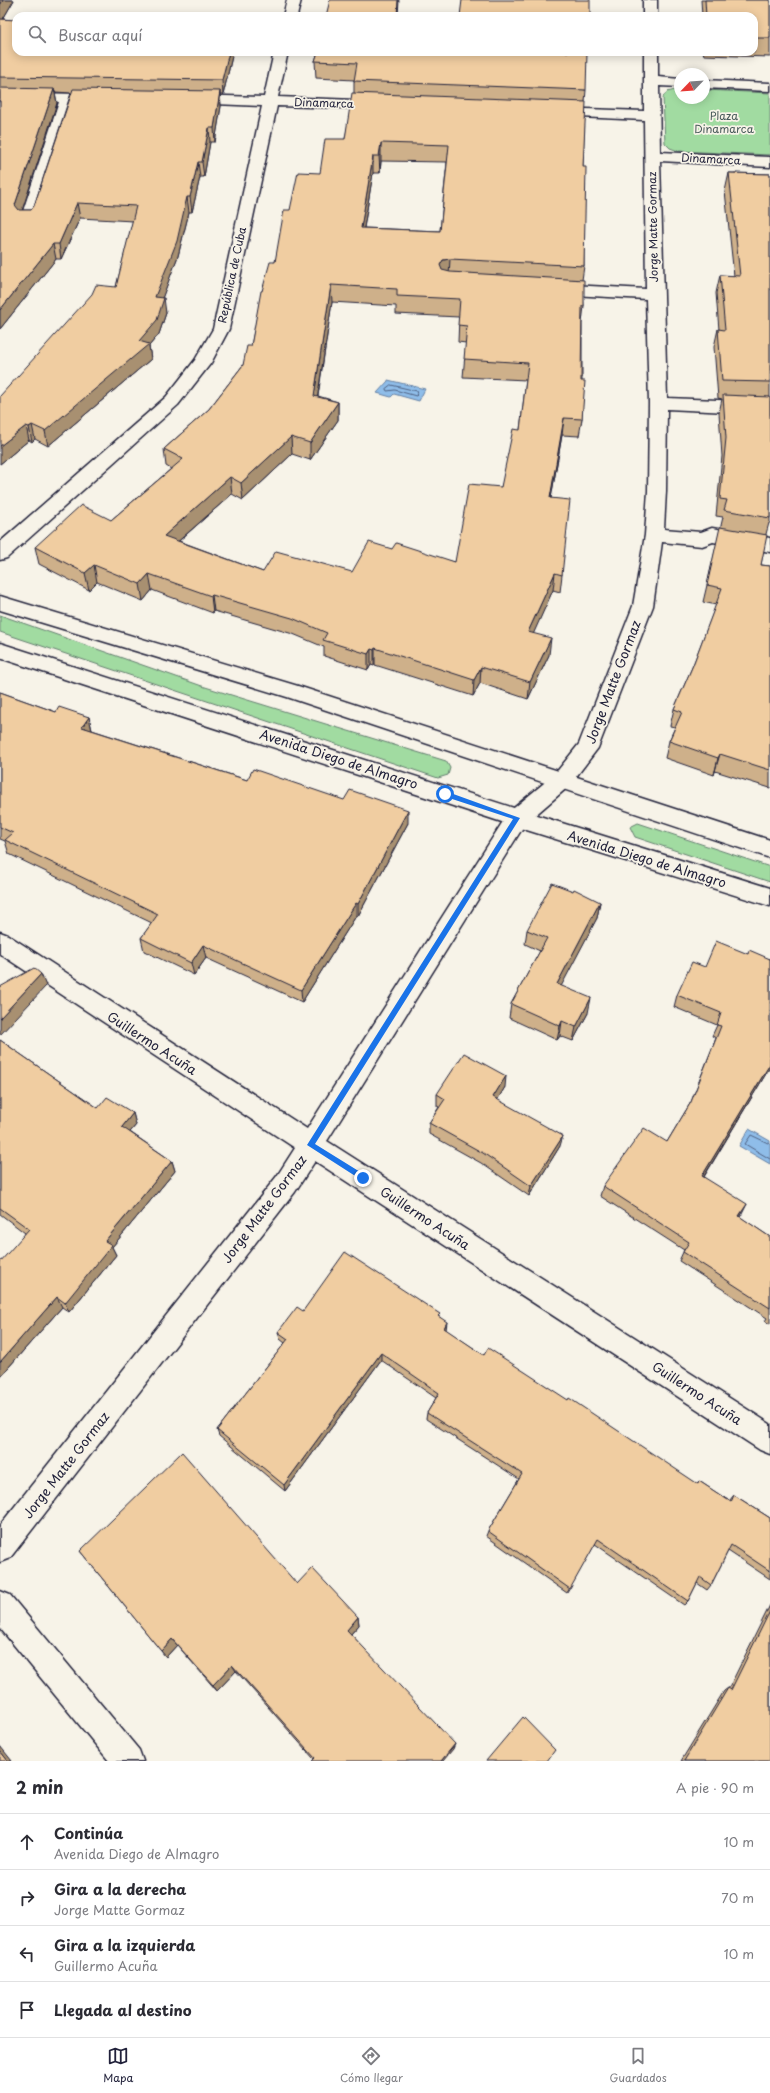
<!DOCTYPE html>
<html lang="es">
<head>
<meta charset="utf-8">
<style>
  body { margin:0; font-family:"Playpen Sans",sans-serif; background:#f7f7f7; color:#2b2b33 }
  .compass { position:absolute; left:674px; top:68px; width:36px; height:36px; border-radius:50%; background:#fff; box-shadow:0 2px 10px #0003; rotate:245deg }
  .stop { position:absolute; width:12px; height:12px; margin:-9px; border:3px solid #1a73e8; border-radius:50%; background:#fff }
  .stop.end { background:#1a73e8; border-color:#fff; box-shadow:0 1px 4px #0008 }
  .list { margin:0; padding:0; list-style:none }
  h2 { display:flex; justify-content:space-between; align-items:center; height:52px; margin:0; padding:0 16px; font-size:17px }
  h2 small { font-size:13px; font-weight:400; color:#7c7c81 }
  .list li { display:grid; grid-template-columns:26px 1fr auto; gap:12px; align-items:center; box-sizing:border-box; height:56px; padding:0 16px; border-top:1px solid #e1e1e2 }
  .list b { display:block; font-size:15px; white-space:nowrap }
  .list p { margin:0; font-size:13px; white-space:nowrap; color:#7c7c81 }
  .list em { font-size:13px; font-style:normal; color:#7c7c81 }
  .icon { flex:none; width:22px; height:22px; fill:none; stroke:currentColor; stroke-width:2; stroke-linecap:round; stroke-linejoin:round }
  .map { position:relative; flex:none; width:770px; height:1761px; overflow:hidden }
  .search { position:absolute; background:#fff; box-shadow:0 2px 10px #0003; left:12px; right:12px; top:12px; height:44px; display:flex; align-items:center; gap:10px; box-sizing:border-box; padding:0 14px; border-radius:12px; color:#7c7c81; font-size:15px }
  .sheet { height:276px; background:#fff }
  nav { display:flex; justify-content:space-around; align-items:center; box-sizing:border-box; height:56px; border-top:1px solid #e1e1e2; background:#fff; font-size:11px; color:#7c7c81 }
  nav a { display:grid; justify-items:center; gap:2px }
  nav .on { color:#22223b }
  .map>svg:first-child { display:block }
</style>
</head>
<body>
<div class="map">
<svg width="770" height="1761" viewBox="0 0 770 1761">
  <rect width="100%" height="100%" fill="#f7f3e8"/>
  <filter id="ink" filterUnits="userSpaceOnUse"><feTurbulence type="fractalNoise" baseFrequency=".025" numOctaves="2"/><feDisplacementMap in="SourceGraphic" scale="8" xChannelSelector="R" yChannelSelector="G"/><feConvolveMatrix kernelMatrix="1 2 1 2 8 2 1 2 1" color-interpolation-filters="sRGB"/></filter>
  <g filter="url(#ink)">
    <!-- green -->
    <path fill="#a1dba1" stroke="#627e6e" d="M675,90H680V98H704V90L770,93V155L678,151L670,148L665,143L663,97L667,92Z
      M0,615L202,686L446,761L450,768L448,775L438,778L0,632Z
      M638,823L770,867V882L635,837L630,827Z"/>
    <!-- water -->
    <path fill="#8fbde9" stroke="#637fa3" d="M388,381V380L425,389L419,401L394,394L391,397L377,393Z
      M749,1129L770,1141V1164L739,1146Z"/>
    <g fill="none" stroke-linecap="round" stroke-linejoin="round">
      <!-- shore -->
      <path stroke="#4e6081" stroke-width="1" d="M391,385L417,391L418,394L416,396L395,390L387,391L386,389Z
        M770,1144L751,1135L745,1144L770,1159"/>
      <!-- street casing -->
      <g stroke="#22223b" stroke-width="3">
        <path id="street" d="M287,0H301L297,16H283Z
          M643,0H657V16H643Z
          M274,52H288L278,97L381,101L386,102L388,105L386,108L381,109L277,106L229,329L211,363L178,405L7,558L0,560V542L166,397L195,360L213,329L262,106L191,103L186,102L184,99L186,96L191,95L264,97Z
          M644,52H658V77L680,79V87L659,86L660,152L770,157V167L660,161L667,398L770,402V414L667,409L666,491L664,529L701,532L712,528L770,538V552L713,542L702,546L662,542L653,606L598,748L569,786L525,824L327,1141L770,1424V1454L760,1450L315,1161L295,1192L10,1558L0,1562V1525L277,1176L295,1148L0,954V932L8,935L307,1129L509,812L555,774L579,744L633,606L645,535L648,491L649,403L646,299L553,294L547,293L545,289L547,285L553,284L646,289L644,120L557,116L552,115L550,112L552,109L557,108L644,111Z
          M704,80L770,83V91L704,88Z
          M0,93L99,94L104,95L106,98L104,101L74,102L36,220L34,223H22L20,220L59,102L0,101Z
          M0,1591L10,1595L139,1750L143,1761H109L0,1628Z"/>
      </g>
      <!-- secondary casing -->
      <g stroke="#22223b" stroke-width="3">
        <path id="secondary" d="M0,596L298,686L770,840V858L287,697L0,610Z
          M0,643L517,809L770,888V906L517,827L0,658Z"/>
      </g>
      <!-- street -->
      <use href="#street" fill="#f7f3e8" fill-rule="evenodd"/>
      <!-- secondary -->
      <use href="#secondary" fill="#f7f3e8" fill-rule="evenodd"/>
    </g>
    <!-- wall -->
    <path fill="#ceb08a" stroke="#22223b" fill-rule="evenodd" d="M0,0H14L3,19L233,52L223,95H220L221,106L215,142H210L204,177H200L192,212H189L178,256L162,298L166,313L159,334L149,346L151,359L48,446L35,439L32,442L29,440L0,464L116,287L133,221L80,218L61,259H56L0,329ZM55,92L71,93L34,206L31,210H22L57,103Z
      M701,0H770V57L704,55L703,52H754V16H702Z
      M318,52L586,90L585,102L583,167L584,266L582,280L584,306L582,323V419L579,436L562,435L551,498L562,575L560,592L553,590L533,633L549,655L528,699L480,683L473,696L375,665L374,666L371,665L368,670L324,656V647L293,634L214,611L213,613L152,590L143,601L97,582L89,590L39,564L35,547L111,520L171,469L166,466L164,449L209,409L243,365L251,346L262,291L275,262L290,210L320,173L345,139L354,93V80L316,78L315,61ZM381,161L447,162L440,231L364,228L373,173H380ZM332,302L396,306V314L459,317L458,342L466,343L463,377L526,380L520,430L501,487L455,562L392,549L352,572H263L179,541L232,494L243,500L292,454L310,460L338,420V402L318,396Z
      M729,173L770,174V523H769L766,534L761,565L770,566V788L715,771L714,775L665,758L669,741L675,727L670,726L674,709L693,665L716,605L703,602L723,517L716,516L722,456L719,413L722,399L718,398L714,347L718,329L719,330L716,293L720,275L734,276L725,191Z
      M0,692L56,712L89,717L92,730L247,780L408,823L358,916H356L302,1002L206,958L194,975L144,951L141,938L152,923L9,854L5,841L0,839Z
      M600,902L597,918L561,985L588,1013L573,1041L560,1036L557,1040L509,1018L511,1004L540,951L525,944L527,930Z
      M748,954L770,959V1067L704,1177L742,1214L740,1217L770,1237V1324L765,1321L767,1318L679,1261L684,1250L600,1196L603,1186L667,1142L691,1102L716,1038L712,1036L717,1025L674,1007L677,995L705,967Z
      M0,1040L98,1108L133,1113L136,1125L130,1132L172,1161L175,1171L112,1247L116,1255L69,1312L62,1307L0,1377L25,1233L0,1214Z
      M505,1087L497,1100L560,1146L529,1196L481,1163L429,1134V1123L439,1107L437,1106V1094Z
      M303,1311L440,1317L446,1330L484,1355L697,1484L699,1481L729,1501L734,1495L770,1518V1579L728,1551L711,1585L707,1590L697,1583L688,1601L684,1605L595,1544L567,1593L486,1536L488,1531L519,1479L426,1419L427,1413L436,1398L381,1360L285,1491L219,1436L217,1430L285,1343L280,1339L278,1332Z
      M80,1551L297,1584L358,1617L359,1625L351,1634L453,1749L314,1759L236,1671L217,1691L177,1645L166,1657Z
      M770,1605V1761H681L724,1691L728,1688H729Z"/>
    <!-- shaded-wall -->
    <path fill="#a89071" stroke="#22223b" d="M3,0H14L0,24V5Z
      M398,0H399L398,16H397Z
      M229,52H233L223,95L222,80Z
      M54,89L57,103L19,220L15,205Z
      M220,91L221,106L215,142L214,128Z
      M209,128L210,142L204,177L202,162Z
      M381,143V161L380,173L379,156Z
      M373,156V173L361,245V228Z
      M198,162L200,177L192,212L190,197Z
      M187,197L189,212L178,256L157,312L155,297Z
      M77,203L80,218L61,259L59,244Z
      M53,244L56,259L0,329V310Z
      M450,259L449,276L443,278L440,265L443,260Z
      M331,285L332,302L315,413L314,396Z
      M164,298L166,313L159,334L149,346L151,359L48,446L45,431L139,341Z
      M338,402V420L310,460V443Z
      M564,418L562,435L548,515L550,498Z
      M32,425L35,439L32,442L29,427Z
      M26,426L29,440L0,464V446Z
      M291,437L292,454L243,500L241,483Z
      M230,477L232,494L166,552L164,536Z
      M94,565L97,582L89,590L85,573Z
      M555,573L553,590L527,648L528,632Z
      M149,574L152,590L143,601L140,584Z
      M212,595L214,611L213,613L211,596Z
      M551,638L549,655L528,699L530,682Z
      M375,648V665L374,666V650Z
      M371,649V665L368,670V654Z
      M481,667L480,683L473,696L474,680Z
      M89,717L92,731L82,727Z
      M720,754L715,771L714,775L718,758Z
      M408,810V823L358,916V904Z
      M600,902L597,918L555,998L557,984Z
      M356,903V916L302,1002L301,990Z
      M203,945L206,958L194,975L191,963Z
      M41,974L46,986L0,1035V1018Z
      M591,998L588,1013L573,1041L576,1027Z
      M562,1021L560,1036L557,1040L560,1026Z
      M770,1064V1067L698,1186L702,1176Z
      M506,1076L505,1087L492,1109L493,1097Z
      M133,1113L136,1125L125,1138L122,1127Z
      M563,1136L560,1146L529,1196L531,1186Z
      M172,1161L175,1171L112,1247L116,1255L69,1312L65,1303L105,1241Z
      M747,1204L742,1214L734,1226L739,1216Z
      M57,1297L62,1307L0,1377V1362Z
      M447,1322L446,1330L443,1335L444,1328Z
      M381,1353V1360L285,1491L284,1485Z
      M358,1617L359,1625L348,1637L347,1630Z
      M172,1639L177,1645L166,1657L161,1651Z
      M232,1665L236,1671L217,1691L213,1685Z
      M455,1744L453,1749L443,1761H441Z
      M0,1746L12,1761H8L0,1751Z"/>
    <!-- building -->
    <path fill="#f0cda1" stroke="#22223b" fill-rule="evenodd" d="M0,0H3L0,5Z
      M330,0H398L397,16H326Z
      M462,0H590V16H460Z
      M705,0H770V38H754V16H706Z
      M0,19L16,20V52H229L222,80L0,77Z
      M318,52H587L586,90L354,81L357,63L315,61Z
      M0,88L54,89L15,205L19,210H31L34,206L73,89L220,91L214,128H209L202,162H198L190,197H187L177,241L155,297L164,298L157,320L139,341L149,344L45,431L32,425L29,427L26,426L0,446V396L92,294L96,285L116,287L136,206L77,203L59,244H53L0,310Z
      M352,93L586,102L583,167H586L584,266L450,259L443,260L440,265L442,270L450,272L584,280V306H582L581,381H585L582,419L564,418L550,498L570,500L562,575L555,573L528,632L551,638L530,682L481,667L474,680L375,648L374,650L371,649L368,654L323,640L327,633L292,618L212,595L211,596L149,574L140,584L94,565L85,573L35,547L81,505L111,520L183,459L164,449L209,409L243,365L247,346H251L261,291H262L270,262H275L284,210H290L298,172L320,173L325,139H345ZM381,143L449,145L440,231L361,228L373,156H379ZM331,285L397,289V296L460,299L458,325L467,326L464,359L528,363L520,430L513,429L501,487L469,484L455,562L396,543L392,549L369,542L352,572L276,551L263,572L164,536L230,477L241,483L291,437L310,443L338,402L314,396Z
      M729,173L770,174V382L722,381L718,329L725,330L720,275L740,276Z
      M723,395L770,397V518L724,510L727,500L720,499L726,438Z
      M720,527L767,535L761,565L770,566V770L720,754L718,758L669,741L682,712L674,709L693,665L722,588L707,585Z
      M0,692L56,712L59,707L89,717L82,727L247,780L253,769L344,800L350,790L408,810L358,904L356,903L301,990L203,945L191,963L141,938L158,914L5,840L13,833L0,827Z
      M552,883L573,891L574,889L600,902L557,984L591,998L576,1027L562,1021L560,1026L511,1004L547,938L527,930Z
      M716,941L748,954L749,950L770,959V1064L702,1176L747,1204L739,1216L770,1237V1308L683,1252L689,1242L603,1186L644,1128L667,1142L691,1102L721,1026L717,1025L721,1013L677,995L692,962L705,967Z
      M34,968L41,974L0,1018V987Z
      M0,1040L98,1108L107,1097L133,1113L122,1127L172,1161L105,1241L112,1245L65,1303L57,1297L0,1362V1262L29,1229L0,1208Z
      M464,1053L506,1076L493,1097L563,1136L531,1186L483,1153L429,1123L445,1099L437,1094Z
      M345,1252L440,1314L438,1316L447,1322L444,1328L484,1355L488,1348L568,1400L569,1398L698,1484L699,1481L731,1502L734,1495L770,1518V1571L731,1545L711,1585L700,1577L688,1601L598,1539L570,1589L488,1531L522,1474L427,1413L439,1393L381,1353L284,1485L217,1430L288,1339L278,1332L297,1307L303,1311Z
      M182,1452L297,1584L312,1568L358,1617L347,1630L455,1744L441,1761H312L315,1758L232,1665L213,1685L172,1639L161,1651L80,1551Z
      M770,1611V1761H684L728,1688L731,1690Z
      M523,1717L555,1750L547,1761H486Z
      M0,1751L8,1761H0Z"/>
  </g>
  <!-- route -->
  <path fill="#1a73e8" d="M445,791L520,818L315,1144L365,1175V1180L363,1181L307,1145L513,819L443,796L442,794Z"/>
  <g text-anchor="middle" stroke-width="3.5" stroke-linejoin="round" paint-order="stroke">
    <!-- far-street labels -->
    <g font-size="11" fill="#22223b" stroke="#f7f3e8">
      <text transform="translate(324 103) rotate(2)" y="4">Dinamarca</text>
      <text transform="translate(711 159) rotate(3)" y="4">Dinamarca</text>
      <text transform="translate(653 227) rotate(-91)" y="4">Jorge Matte Gormaz</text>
      <text transform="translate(232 275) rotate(-78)" y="4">República de Cuba</text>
    </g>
    <!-- far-park labels -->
    <g font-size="11" fill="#485a5a" stroke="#f7f3e8">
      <text x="724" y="120">Plaza<tspan x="724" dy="13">Dinamarca</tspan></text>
    </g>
    <!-- street labels -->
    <g font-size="13" fill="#22223b" stroke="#f7f3e8">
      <text transform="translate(613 682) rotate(-69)" y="5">Jorge Matte Gormaz</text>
      <text transform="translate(339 759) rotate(18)" y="5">Avenida Diego de Almagro</text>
      <text transform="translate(647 859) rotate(17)" y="5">Avenida Diego de Almagro</text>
      <text transform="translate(152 1043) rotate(33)" y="5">Guillermo Acuña</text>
      <text transform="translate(264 1209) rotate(-53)" y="5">Jorge Matte Gormaz</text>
      <text transform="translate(425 1218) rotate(33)" y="5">Guillermo Acuña</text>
      <text transform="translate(697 1393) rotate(33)" y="5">Guillermo Acuña</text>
      <text transform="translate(66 1465) rotate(-52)" y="5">Jorge Matte Gormaz</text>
    </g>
  </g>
</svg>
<svg class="compass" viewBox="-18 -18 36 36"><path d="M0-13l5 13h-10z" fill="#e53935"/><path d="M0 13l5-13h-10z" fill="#7c7c81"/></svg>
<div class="stop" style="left:445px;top:794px"></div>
<div class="stop end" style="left:363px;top:1178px"></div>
<div class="search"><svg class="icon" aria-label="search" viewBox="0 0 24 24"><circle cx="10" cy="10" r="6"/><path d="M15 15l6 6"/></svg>Buscar aquí</div>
</div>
<section class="sheet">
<h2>2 min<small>A pie · 90 m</small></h2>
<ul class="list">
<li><svg class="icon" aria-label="ahead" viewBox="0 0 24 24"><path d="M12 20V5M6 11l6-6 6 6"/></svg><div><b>Continúa</b><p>Avenida Diego de Almagro</p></div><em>10 m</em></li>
<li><svg class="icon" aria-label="right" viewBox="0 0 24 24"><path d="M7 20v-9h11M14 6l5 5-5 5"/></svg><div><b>Gira a la derecha</b><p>Jorge Matte Gormaz</p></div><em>70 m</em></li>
<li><svg class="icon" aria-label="left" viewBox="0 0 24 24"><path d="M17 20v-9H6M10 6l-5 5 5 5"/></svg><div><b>Gira a la izquierda</b><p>Guillermo Acuña</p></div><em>10 m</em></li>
<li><svg class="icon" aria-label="arrive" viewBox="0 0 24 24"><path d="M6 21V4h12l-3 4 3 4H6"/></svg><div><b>Llegada al destino</b></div></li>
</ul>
</section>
<nav>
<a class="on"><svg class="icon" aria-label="map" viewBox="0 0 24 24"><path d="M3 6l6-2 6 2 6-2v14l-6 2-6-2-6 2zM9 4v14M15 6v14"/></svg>Mapa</a>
<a><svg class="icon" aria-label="directions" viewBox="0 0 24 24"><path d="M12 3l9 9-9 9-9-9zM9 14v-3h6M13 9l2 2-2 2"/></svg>Cómo llegar</a>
<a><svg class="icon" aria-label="saved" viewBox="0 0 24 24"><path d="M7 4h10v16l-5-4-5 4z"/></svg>Guardados</a>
</nav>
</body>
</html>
